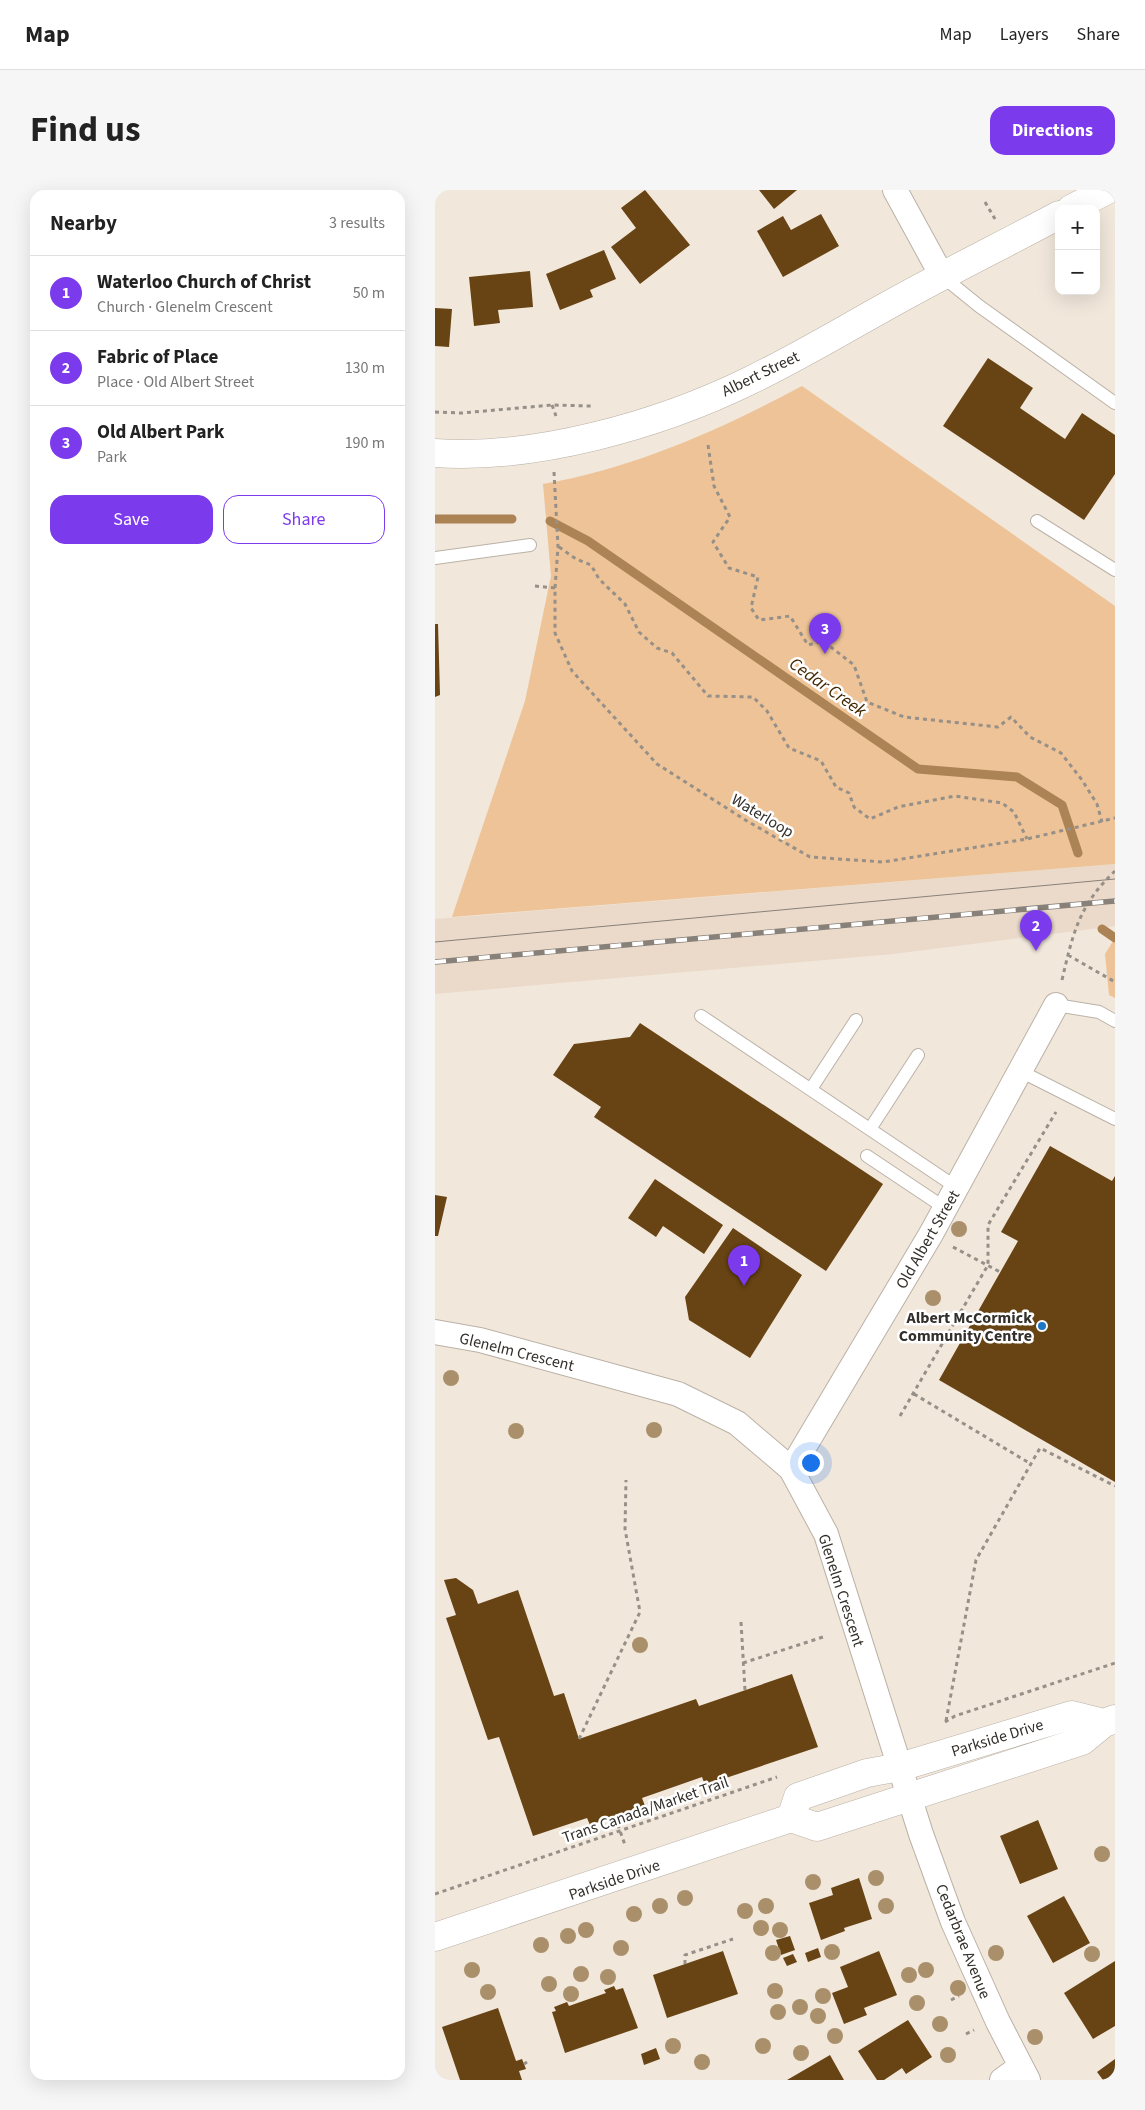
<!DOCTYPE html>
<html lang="en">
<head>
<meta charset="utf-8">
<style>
  body { margin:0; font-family:"Source Sans 3",sans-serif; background:#f6f6f6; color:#222 }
  .controls { position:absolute; right:15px; top:15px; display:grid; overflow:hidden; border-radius:10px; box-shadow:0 5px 20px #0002 }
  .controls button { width:45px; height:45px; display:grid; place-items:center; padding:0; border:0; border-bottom:1px solid #e0e0e0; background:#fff; color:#222; font:25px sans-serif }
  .you { position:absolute; left:375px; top:1272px; width:18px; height:18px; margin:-12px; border:4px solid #fff; border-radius:50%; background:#1a73e8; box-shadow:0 0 0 8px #1a73e833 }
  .badge { display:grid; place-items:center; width:32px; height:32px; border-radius:50%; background:#7c3aed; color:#fff; font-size:16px; font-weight:700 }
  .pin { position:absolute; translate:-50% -41px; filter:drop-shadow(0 1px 2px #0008) }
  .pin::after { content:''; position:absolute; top:26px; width:18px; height:15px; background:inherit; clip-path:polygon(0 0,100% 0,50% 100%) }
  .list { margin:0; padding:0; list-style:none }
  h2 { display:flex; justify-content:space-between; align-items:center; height:65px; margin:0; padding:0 20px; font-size:21px }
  h2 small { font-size:16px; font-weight:400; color:#767676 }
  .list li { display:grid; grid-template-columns:32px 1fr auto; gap:15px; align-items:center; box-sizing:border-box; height:75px; padding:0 20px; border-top:1px solid #e0e0e0 }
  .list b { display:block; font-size:19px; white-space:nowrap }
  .list p { margin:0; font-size:16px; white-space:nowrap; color:#767676 }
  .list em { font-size:16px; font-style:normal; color:#767676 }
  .actions { display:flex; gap:10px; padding:15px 20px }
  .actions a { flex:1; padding:11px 0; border:1px solid #7c3aed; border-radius:15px; text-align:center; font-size:18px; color:#7c3aed }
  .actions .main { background:#7c3aed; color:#fff }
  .map { position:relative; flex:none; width:680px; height:1890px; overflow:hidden; border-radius:15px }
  header { display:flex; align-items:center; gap:30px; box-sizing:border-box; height:70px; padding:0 25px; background:#fff; border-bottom:1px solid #e0e0e0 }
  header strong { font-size:24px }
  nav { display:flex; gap:28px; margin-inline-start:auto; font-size:18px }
  .intro { display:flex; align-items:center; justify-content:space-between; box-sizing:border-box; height:120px; padding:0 30px }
  h1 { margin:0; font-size:35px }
  .button { padding:12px 22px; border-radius:15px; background:#7c3aed; color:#fff; font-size:18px; font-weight:700 }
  main { display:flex; gap:30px; padding:0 30px }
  aside { flex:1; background:#fff; border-radius:15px; box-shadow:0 5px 20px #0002 }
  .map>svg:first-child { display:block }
</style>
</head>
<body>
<header>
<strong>Map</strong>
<nav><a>Map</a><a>Layers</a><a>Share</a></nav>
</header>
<div class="intro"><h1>Find us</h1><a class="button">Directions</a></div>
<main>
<aside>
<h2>Nearby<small>3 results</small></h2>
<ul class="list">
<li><span class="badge">1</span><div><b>Waterloo Church of Christ</b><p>Church · Glenelm Crescent</p></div><em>50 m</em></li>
<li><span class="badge">2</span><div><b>Fabric of Place</b><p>Place · Old Albert Street</p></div><em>130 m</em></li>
<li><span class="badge">3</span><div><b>Old Albert Park</b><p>Park</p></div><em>190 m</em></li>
</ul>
<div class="actions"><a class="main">Save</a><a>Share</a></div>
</aside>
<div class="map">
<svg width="680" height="1890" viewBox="0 0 680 1890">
  <rect width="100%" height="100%" fill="#f1e7db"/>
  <!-- built -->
  <path fill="#ebdaca" d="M680,674V736L458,764L0,804V729Z"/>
  <!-- green -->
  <path fill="#edc397" d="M367,196L680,416V674L17,727L90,511L116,386L108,294C200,278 285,240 367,196Z
    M680,748V808L674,805L670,764Z"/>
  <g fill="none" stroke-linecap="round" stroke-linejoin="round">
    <!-- stream -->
    <path stroke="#ac8355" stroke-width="9" d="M0,329H77
      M115,331L153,351L483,579L582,587L627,615L643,663
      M667,739L680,748"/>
  </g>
  <!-- building -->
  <path fill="#684313" d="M210,0L255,55L205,94L176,57L201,38L186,18Z
    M324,0H362L339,19Z
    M386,24L404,56L348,87L322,41L348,26L356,40Z
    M169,60L181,89L155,100L158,107L125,120L111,84Z
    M95,81L98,117L63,120L65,133L39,136L34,87Z
    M0,118L17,119L14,157L0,156Z
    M553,168L598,198L585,218L630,249L647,223L680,245V284L649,330L508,236Z
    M0,434H3L5,505L0,507Z
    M205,833L448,994L391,1081L159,927L166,917L118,885L139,854L195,847Z
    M615,956L677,991L680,986V1292L504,1190L583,1051L566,1042Z
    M220,989L288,1035L269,1064L228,1036L221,1047L193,1028Z
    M0,1005L12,1007L3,1046H0Z
    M298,1038L367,1085L315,1168L254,1130L250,1107Z
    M21,1388L38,1400L43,1414L83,1400L119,1506L129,1503L144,1549L261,1509L264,1516L357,1484L383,1557L270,1595L267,1587L207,1608L210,1616L155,1635L152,1628L98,1646L64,1547L53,1550L11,1428L21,1425L9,1390Z
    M603,1630L623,1679L585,1694L565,1646Z
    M424,1688L437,1729L409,1738L410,1741L386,1750L374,1713L398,1705L396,1698Z
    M629,1706L655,1753L618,1773L592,1726Z
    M355,1746L360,1760L346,1765L341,1750Z
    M383,1758L386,1767L373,1772L370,1763Z
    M288,1761L303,1804L232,1828L218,1785Z
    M444,1761L462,1805L429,1818L432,1825L409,1834L397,1803L413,1797L405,1777Z
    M358,1764L362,1772L352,1776L348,1768Z
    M680,1771V1836L658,1849L629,1803Z
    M179,1796L181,1800L188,1798L203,1838L130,1863L117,1822L121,1821L119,1817L132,1812L134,1816L171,1803L169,1800Z
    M63,1818L81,1871L87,1869L91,1879L84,1881L87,1890H25L7,1837Z
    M473,1830L497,1867L471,1884L467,1878L449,1890H442L423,1861Z
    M221,1858L225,1869L209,1875L206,1864Z
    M395,1865L409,1890H352Z
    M680,1869V1890H668L662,1882Z"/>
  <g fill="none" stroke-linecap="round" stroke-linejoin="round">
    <!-- service casing -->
    <g stroke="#bbb1a6" stroke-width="14">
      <path id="service" d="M507,86L544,116L680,213
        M602,331L680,380
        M0,368L95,355
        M621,815L664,822L680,831
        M266,826L521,997
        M585,881L680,929
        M376,899L421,830
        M435,939L483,865
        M432,966L510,1018"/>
    </g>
    <!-- minor casing -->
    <g stroke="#bbb1a6" stroke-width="26">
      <path id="minor" d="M460,0L507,86
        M0,1142L45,1150L243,1204L302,1233L356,1279L391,1344L486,1644L518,1732L563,1832L593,1890
        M356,1279L496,1044L621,815
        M567,1890L585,1877"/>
    </g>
    <!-- tertiary casing -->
    <g stroke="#bbb1a6" stroke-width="29">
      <path id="tertiary" d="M636,19L672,0
        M0,263C100,270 224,235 314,191C360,169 405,142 450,117C507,85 566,56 624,25
        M356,1628L363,1607L432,1583L465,1577L637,1525L669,1533
        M0,1747L356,1628L382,1637L647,1551L669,1533L680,1529"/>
    </g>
    <!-- path -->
    <path stroke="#979088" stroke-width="3" stroke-dasharray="4 4" stroke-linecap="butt" d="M550,12L560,29
      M117,215L121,226
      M0,222L27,223L117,215L156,216
      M273,255L279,296L295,327L278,352L294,378L323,387L316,418L324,430L355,426L373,455L388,451L419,475L432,512L469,527L563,537L576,527L595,547L626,563L647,590L662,614L667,632
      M119,282L123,357L120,398V443L137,481L222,574L312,631L375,667L448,672L592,649L680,628
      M124,357L141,369L156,375L164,389L190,414L204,442L222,458L237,463L273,506L318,507L332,521L354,558L386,571L401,597L414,603L419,617L435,629L463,617L520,606L567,613L579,622L592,649
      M100,396L120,398
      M633,765L680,792
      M627,790C638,743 644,715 680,681
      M518,1057L565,1082
      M479,1204L596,1274
      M465,1226L553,1075V1035L621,922
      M306,1432L310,1500
      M308,1473L388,1447
      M511,1531L541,1370L605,1258L680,1296
      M510,1532L520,1526L680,1473
      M144,1549L205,1422L190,1339L191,1290
      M180,1627L190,1655
      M0,1704L342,1587
      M250,1774V1765L298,1749
      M516,1810L524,1806
      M531,1844L539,1840
      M89,1874L92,1872"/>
    <!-- service -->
    <use href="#service" stroke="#fff" stroke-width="12"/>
    <!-- minor -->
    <use href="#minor" stroke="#fff" stroke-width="24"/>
    <!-- tertiary -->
    <use href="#tertiary" stroke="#fff" stroke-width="28"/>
    <!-- tram -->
    <path stroke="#88817a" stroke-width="1" d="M0,752L680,689"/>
    <!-- rail casing -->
    <g stroke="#88817a" stroke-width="5.5">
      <path id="rail" d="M0,772L680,711"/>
    </g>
    <!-- rail -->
    <use href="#rail" stroke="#fff" stroke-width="4" stroke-dasharray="11" stroke-linecap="butt"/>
  </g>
  <!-- trees -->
  <g fill="#aa8f6b">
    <circle cx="524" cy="1039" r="8"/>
    <circle cx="498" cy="1108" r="8"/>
    <circle cx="16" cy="1188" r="8"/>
    <circle cx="219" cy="1240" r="8"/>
    <circle cx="81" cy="1241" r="8"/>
    <circle cx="205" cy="1455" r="8"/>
    <circle cx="667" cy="1664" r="8"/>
    <circle cx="441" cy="1688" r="8"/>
    <circle cx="378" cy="1692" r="8"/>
    <circle cx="250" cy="1708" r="8"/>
    <circle cx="225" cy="1716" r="8"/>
    <circle cx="331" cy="1716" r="8"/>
    <circle cx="451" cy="1716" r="8"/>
    <circle cx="310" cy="1721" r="8"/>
    <circle cx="199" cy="1724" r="8"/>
    <circle cx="326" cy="1738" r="8"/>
    <circle cx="151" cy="1740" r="8"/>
    <circle cx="345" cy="1740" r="8"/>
    <circle cx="133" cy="1746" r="8"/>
    <circle cx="106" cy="1755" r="8"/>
    <circle cx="186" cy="1758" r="8"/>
    <circle cx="397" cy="1762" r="8"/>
    <circle cx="338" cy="1763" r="8"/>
    <circle cx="561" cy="1763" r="8"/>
    <circle cx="657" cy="1764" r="8"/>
    <circle cx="37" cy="1780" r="8"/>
    <circle cx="491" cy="1780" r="8"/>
    <circle cx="146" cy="1784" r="8"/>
    <circle cx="474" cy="1785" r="8"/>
    <circle cx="173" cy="1787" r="8"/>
    <circle cx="114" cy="1794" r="8"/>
    <circle cx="523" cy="1798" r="8"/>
    <circle cx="340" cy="1801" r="8"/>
    <circle cx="53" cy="1802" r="8"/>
    <circle cx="136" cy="1804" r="8"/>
    <circle cx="388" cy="1806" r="8"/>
    <circle cx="482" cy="1813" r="8"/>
    <circle cx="365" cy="1817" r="8"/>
    <circle cx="343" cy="1822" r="8"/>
    <circle cx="383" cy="1826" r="8"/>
    <circle cx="505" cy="1834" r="8"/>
    <circle cx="400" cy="1846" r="8"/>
    <circle cx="600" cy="1847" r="8"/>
    <circle cx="238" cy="1856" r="8"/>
    <circle cx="328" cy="1856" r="8"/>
    <circle cx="366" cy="1863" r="8"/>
    <circle cx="513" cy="1865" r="8"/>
    <circle cx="267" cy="1872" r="8"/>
  </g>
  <!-- markers -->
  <circle fill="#1c77c4" stroke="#fff" stroke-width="2" cx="607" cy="1136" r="5"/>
  <g text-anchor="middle" stroke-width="5" stroke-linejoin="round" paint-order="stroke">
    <!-- street labels -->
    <g font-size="16" fill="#332f2b" stroke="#fff">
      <text transform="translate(325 183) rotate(-26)" y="6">Albert Street</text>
      <text transform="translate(328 625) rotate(31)" y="6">Waterloop</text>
      <text transform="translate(492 1049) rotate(-60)" y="6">Old Albert Street</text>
      <text transform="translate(82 1161) rotate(14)" y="6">Glenelm Crescent</text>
      <text transform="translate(407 1400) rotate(72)" y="6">Glenelm Crescent</text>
      <text transform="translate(562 1547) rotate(-17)" y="6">Parkside Drive</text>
      <text transform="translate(210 1619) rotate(-19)" y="6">Trans Canada/Market Trail</text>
      <text transform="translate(179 1689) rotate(-19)" y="6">Parkside Drive</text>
      <text transform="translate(529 1751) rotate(68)" y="6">Cedarbrae Avenue</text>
    </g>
    <!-- poi labels -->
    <g font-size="16" font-weight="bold" fill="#332f2b" stroke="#fff" text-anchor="end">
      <text x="597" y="1133">Albert McCormick<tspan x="597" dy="18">Community Centre</tspan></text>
    </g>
    <!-- water labels -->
    <g font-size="18" font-style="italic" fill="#432700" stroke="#fff">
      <text transform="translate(393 497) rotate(35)" y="6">Cedar Creek</text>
    </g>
  </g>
</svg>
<div class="controls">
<button>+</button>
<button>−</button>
</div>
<div class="you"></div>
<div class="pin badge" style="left:309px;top:1096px">1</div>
<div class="pin badge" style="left:601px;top:761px">2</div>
<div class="pin badge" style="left:390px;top:464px">3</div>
</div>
</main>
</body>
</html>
